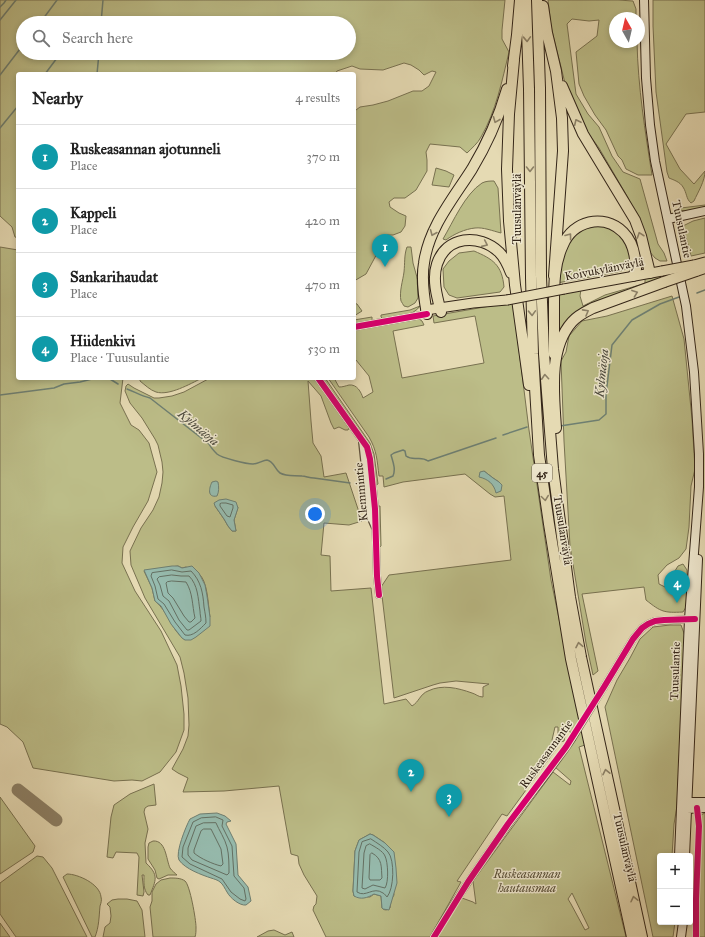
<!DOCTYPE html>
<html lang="en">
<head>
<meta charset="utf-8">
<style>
  body { margin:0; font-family:"IM FELL Great Primer",serif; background:#f6f6f6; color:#222 }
  .controls { position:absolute; right:12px; bottom:12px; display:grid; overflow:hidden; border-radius:4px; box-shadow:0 2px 6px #0003 }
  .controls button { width:36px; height:36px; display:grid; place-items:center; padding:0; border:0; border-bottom:1px solid #e0e0e0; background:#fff; color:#222; font:20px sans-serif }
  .compass { position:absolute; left:609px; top:12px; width:36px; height:36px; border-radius:50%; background:#fff; box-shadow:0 2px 6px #0003; rotate:352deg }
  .you { position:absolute; left:315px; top:514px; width:14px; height:14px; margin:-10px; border:3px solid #fff; border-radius:50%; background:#1a73e8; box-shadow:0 0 0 6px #1a73e833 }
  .badge { display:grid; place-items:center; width:26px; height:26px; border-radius:50%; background:#111827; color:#fff; font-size:13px; font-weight:700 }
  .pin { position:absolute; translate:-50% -33px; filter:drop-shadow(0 1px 2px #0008) }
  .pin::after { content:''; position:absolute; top:21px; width:14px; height:12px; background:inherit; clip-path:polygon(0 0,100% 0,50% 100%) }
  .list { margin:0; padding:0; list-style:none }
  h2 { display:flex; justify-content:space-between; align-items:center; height:52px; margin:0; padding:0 16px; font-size:17px }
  h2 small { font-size:13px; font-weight:400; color:#767676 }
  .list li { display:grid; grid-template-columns:26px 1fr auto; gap:12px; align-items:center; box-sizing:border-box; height:64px; padding:0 16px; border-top:1px solid #e0e0e0 }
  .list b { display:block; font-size:15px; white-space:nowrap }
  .list p { margin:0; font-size:13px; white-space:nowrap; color:#767676 }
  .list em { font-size:13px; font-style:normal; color:#767676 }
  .icon { flex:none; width:22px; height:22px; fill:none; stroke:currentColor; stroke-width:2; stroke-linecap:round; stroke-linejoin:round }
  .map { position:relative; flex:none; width:705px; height:937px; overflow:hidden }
  .search { position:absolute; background:#fff; box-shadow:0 2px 6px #0003; left:16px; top:16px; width:340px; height:44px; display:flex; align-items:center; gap:10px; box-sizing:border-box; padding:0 14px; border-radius:22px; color:#767676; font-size:15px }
  .panel { position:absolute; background:#fff; box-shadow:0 2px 6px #0003; left:16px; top:72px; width:340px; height:308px; border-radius:4px }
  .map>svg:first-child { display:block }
</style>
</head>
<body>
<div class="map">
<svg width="705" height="937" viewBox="0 0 705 937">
  <rect width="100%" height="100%" fill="#e5dab3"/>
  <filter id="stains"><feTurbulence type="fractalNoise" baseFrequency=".005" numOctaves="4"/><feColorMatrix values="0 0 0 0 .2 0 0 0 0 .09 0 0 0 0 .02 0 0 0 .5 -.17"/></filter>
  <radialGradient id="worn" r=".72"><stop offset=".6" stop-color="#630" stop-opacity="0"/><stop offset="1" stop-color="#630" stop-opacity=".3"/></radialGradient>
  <!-- green -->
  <path fill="#bcbd88" stroke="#787150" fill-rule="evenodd" d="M0,0H505L502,30V39L509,52C502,81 496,111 481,137C478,143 472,148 467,153L460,147L430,144L426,152L427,160V171L416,190L405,198H394L389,202L390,207L399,213L406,216L405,226L401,232L393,235H387L366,274L354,281V108L356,110L360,107L373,105L388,101L413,91H422L429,86L436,72L432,71L424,75L419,70L411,65L404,63L383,70L360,69L352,66L337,71L335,74H18V238L15,237L12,227L0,216ZM23,23H349V53H23Z
    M548,0H618L633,1L636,9V18H615V42H637C638,87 645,131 652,175H638L626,169L622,160L618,156L606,130L595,115L584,96L579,84L576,52L597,36L599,20L589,21L572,19L567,24L576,94L588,114L599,127L612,156L623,172L640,179L658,244L664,253L667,261H660L655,258L650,252L640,221L627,196L599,148L583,126L566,87L551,27Z
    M653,0H705V112L686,114L666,144L680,169L694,184L705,171C705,181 698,192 694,201L691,203C686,199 687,193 683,187C680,182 674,180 669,178L667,172L656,92L653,26Z
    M436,168L446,171L454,175L449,187L432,185Z
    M494,181L498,188L501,233C493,231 483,227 475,228C465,229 454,234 446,240L443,239C453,222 465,194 482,183C486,181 490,181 494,181Z
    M705,205V208L685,211L679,210V209L681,208Z
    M705,218V253L691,256L683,226L693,221Z
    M599,224L620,233L629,248L631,265L624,270L617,272L557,283L562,254L576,231Z
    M0,247L18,250V378H123L120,403L131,425L139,430L149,443L157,472L148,501L133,527L123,547L122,563L135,591L161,631L177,665L181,686L184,714V730L176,752L160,772L142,781L132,780L114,781L33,768L23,742L7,727L0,724Z
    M407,247H411L413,263L418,281V298L415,303L408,307L404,306C404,306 401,301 401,301C399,292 403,280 404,272C405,263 404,255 407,247Z
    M474,251C493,259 502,265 504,287L500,292L457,298L449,295L444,287L443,269L449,261L459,253Z
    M666,274H670L668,278L591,306L557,344L556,294L581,289L580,296L583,306L605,295L643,284L645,283V278Z
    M672,296L684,339L692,419L695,469L691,486L689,527L686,549L679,558L667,565L658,575L659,584L665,587L678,566L683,564L687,570L688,604L683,612C664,613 661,612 646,600L644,587L582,594L598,671L593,675L586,643L570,546L564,441L561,361L566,352L569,336L582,321L607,316Z
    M513,302L529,430L551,580L585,745L579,747L626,937H437L443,925L462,898L473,902L476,904L473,881L553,772L570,785L571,781L555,767L575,740L567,727L564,741L560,742L559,738L558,736V727H555L552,740L557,747L556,749L507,816L502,814L457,881L461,882L430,937H326L313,910L314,906L316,904L317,896L304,875L299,864L298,856L291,854L279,786L224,791L183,792L188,778L178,773L172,769L183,749L188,736L189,725L188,698L184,673L180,657L145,598L131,565L130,551L141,528L153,510L159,497L162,483L163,472L162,462L158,445L155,439L142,418L130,403L125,391L126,386L128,384L134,388L154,398H159L172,396L184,392L210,378H315L349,428L348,430H345L339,427L334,429L331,423L321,396L308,381L311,421L313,443L321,456L324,477L346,473L362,521L349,525L324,523L321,555L330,556L331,591L371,588L384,704L406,699L412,706C419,702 420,694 428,691C442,684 458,688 472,693C476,694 478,697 483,697V687L489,684L456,681L440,683L433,685L394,698L381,587L389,575L511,560L504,496L495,497L490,494L465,474L403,482L384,487L383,476H379C377,460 377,451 369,437L328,378H334L339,387C343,387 345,386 349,385C357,384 361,392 363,398L373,392L369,376L356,360H354V330L419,319L422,321L424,325L393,331L402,378L484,363L475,316L434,323L433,316ZM484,471L493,478L499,482L495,487L486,478ZM215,506L238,507L234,520L236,531H232L228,526L224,519ZM178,566L182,568L186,567C190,569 194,570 198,573C208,580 208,605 210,617L185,640C171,630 168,611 155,601L152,588L144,571ZM370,834L373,835L385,843L394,895L391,900L390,908C387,910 385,911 382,908L381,896L374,894L370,897L354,896L353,891L355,851L359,840ZM572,893L589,928L585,930L571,904L568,899Z
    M354,303L357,304L362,311L354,316Z
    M420,306C413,317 394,317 383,319L381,317V315L410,310Z
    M372,317V321L354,324V320Z
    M140,378H202C190,384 169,396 156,392C150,390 145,385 140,381Z
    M322,378H325L370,443L374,454L378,484L376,485L374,480L367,443Z
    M377,506H380L381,546L379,548Z
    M670,625H681L685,636L677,806L674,824L672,856H660V922H675L673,937H653L605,707L617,680L630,658L640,639L653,627Z
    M154,784L156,805L148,806L145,808L144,812L148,829L145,843L146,863C159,875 156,880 150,895H148C143,889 144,882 144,875H142L144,892L143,896L137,895L139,857L137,853L116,852L113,858L107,857L111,817L114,805L130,794Z
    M0,797L35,846L33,852L0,874Z
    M705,813V937H698L701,815Z
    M153,841C166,840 166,859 170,868C172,871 175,873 177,875H168L159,879L157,878L155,870L148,859V847L149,843Z
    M37,856L43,857L52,868L87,937H16L0,914V883Z
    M67,874C78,874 100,884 101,897C102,900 101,903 100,906C99,917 99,927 95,937H92L63,877Z
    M170,878C175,878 181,878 185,881C190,885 196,920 196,927C196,931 196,934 195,937H153L150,907L152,901V892L156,884L161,880Z
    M118,899H127L137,901L142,910L145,937H103L105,927L110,923L111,916L110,907L107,904L112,900Z
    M0,923L10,937H0Z
    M274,930L285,935L292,932L294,937H257L268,931Z"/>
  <!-- water -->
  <path fill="#96bbae" stroke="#6e7f72" d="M484,471L493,478L499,482L502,485L501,491L496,493C494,484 488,479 479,477L480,472Z
    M216,481L218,482C219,487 219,492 217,496C207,498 209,488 212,482Z
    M226,499L236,502L238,508L234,520L236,531H232L228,526L224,519L215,506L214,503L219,500Z
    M172,566H178L182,568L192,566L199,573L205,585L207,596L210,617V626L196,637L191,640H185L182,638L171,624L161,606L155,601L152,588L144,570Z
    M217,813L225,816L231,821L227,822L226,824L236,844L238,875L248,887L251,901L246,905C240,906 230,898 227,892C225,889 223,884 220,882C218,880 214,879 211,878C202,875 185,869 179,860C175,853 186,826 190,819L200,814Z
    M370,834L373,835L385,843L394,852L396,868L397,883L389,910L383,909L382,908L381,896L374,894C367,898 361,900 354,896L353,891L355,851L359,840Z"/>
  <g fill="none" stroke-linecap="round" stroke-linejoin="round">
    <!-- shore -->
    <path stroke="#647063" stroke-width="1" d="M222,503H226L233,505V508L230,517L227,516L220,506V504Z
      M172,570L182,572L191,571C201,581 203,593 204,607C205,613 206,617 206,623C200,629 193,637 185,635L175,622L164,604L158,599L155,586L151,576L152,573Z
      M172,575L181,576H189C198,585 198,598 200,611C200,615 201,617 201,621L189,630H187L179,620L169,601L163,596L160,585L157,579L159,577Z
      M172,581L186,582C193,593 192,605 195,618L191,622H189L184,616L173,598L168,593L166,583L167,582Z
      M216,817L223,820L222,826L232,846L234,876L244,888L246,899L245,901L240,899L231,892L222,879L190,864L182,857L183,847L193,822L201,818Z
      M216,823C219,830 225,839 227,847C229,854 229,866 229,873L227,875L192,860L188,855V848L196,826L203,823Z
      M204,829H211L221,849L223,864L221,866C213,864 201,859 194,853V850L201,831Z
      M371,839C377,843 384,847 388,852C395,860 394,889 387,897C386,896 385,894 383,893C373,886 366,898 357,892L359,852L362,842Z
      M370,844C375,847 383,851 385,856C388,862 389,882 385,888L373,885L365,889L362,888L364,853L366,846Z
      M372,853C383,859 381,867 382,878L380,880H370L369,878L370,855Z"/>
    <!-- stream -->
    <path stroke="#6e7f72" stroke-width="1.5" d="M0,7L4,3L6,0
      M0,20L16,0
      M40,23L57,0
      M101,23L103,0
      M45,74L57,58
      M97,74L99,53
      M0,75L23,45
      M0,128L18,106
      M697,293L705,290
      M121,378H122
      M127,389C135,392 142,396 150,398L209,444C211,448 214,451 217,454C222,458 246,464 253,464C258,464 263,460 267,460C274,461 275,470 280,473C287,477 295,475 302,476C306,476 309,478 314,478L350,483
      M0,395L54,388L64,384L80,382L96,378L110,379L118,384
      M560,426L599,420L606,414V394L612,345L632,320L660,304L679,297
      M503,435L527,427
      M386,479L393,476C396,469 393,462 391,455L394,453L403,450L405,451L406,456C414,462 420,455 428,461L496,438
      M359,481H363"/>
    <!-- taxiway -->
    <path stroke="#8c8066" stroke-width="13" d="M18,790L56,820"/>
    <!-- minor casing -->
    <g stroke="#60523f" stroke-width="8">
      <path id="minor" d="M354,327L427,314
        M318,378L362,440L367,447L370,459L375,509L377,576L379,595
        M362,442L369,506L371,519L375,528
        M604,687L633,639L642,628L648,624L655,621L692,619
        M434,937C456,898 482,861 508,825C529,796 552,769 572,739"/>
    </g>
    <!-- secondary casing -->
    <g stroke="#332518" stroke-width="10">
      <path id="secondary" d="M644,0L646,78L650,125L655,161L686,306L694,372L699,454V487L689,619L679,856
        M668,219L705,211
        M683,804L687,802H705
        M683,806L687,809L705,808
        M685,856L698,559
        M681,937L683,922"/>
    </g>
    <!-- primary casing -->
    <g stroke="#332518" stroke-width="11">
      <path id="primary" d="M694,265L705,262
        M564,289L662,271
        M426,310L473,303L507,300"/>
    </g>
    <!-- motorway casing -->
    <g stroke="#332518" stroke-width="12">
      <path id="motorway" d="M526,0L529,89L531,278L533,354L539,455L549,524L571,659L597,778L632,937
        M537,0L540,88L541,276L544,354L553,469L570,597L581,657L642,937
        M543,6L547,33L556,71L562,118L563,151L554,276
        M514,60L509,114L507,169L509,221L515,285L529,385
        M513,66L517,35L520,0
        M562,86L583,134L635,220L641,236L650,273
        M696,271L705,268
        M441,312C437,297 432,279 437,264C446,236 479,233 499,252C505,258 508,265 511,273
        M427,314C424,298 421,280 424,263C429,227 453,199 472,169C487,144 499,117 507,89
        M554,354C554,337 554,321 554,305C554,285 554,264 563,245C573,221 603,213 623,232C630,239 634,250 635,259C637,266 637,271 633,276
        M556,428C554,395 548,349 572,322C578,315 585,312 593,308L664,282"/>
    </g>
    <!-- minor -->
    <use href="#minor" stroke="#eee7ce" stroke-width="5.5"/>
    <!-- secondary -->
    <use href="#secondary" stroke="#eee7ce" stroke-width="8"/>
    <!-- primary -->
    <use href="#primary" stroke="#e5dab3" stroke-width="9"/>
    <!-- motorway -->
    <use href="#motorway" stroke="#e5dab3" stroke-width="10"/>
    <!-- minor-bridge casing -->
    <g stroke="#60523f" stroke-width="8" stroke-linecap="butt">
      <path id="minor-bridge" d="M572,739L604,687"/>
    </g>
    <!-- primary-bridge casing -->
    <g stroke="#332518" stroke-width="11" stroke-linecap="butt">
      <path id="primary-bridge" d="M662,271L694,265
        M507,300L564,289"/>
    </g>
    <!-- motorway-bridge casing -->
    <g stroke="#332518" stroke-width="12" stroke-linecap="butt">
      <path id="motorway-bridge" d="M664,282L696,271"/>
    </g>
    <!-- minor-bridge -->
    <use href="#minor-bridge" stroke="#eee7ce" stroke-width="5.5"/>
    <!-- primary-bridge -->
    <use href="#primary-bridge" stroke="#e5dab3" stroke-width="9"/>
    <!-- motorway-bridge -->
    <use href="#motorway-bridge" stroke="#e5dab3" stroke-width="10"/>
    <!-- cycleway casing -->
    <g stroke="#eee7ce" stroke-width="8">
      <path id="cycleway" d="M354,327L427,314
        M318,378L362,440L367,447L370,459L375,509L377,576L379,595
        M434,937L468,882L508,824L566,747L604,687L633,639L642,628L648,624L655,621L664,620L695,619
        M696,937V899L699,826L697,808"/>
    </g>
    <!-- cycleway -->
    <use href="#cycleway" stroke="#d6006c" stroke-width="6"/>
  </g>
  <!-- one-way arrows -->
  <defs><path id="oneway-chevron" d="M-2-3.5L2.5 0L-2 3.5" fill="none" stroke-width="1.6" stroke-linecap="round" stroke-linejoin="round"/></defs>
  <g stroke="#8c8066">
    <use href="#oneway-chevron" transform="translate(527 39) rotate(88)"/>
    <use href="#oneway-chevron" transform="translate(496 120) rotate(112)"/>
    <use href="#oneway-chevron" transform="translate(577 122) rotate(-115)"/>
    <use href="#oneway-chevron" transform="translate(530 169) rotate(90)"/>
    <use href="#oneway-chevron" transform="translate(433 233) rotate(113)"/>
    <use href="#oneway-chevron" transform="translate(640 235) rotate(-109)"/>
    <use href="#oneway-chevron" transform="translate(569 236) rotate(-53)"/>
    <use href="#oneway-chevron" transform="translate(485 244) rotate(24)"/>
    <use href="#oneway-chevron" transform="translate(635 293) rotate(-20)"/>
    <use href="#oneway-chevron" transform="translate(586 312) rotate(-29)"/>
    <use href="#oneway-chevron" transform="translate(532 313) rotate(88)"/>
    <use href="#oneway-chevron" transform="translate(545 377) rotate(-94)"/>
    <use href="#oneway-chevron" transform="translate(545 498) rotate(82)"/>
    <use href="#oneway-chevron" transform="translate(579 645) rotate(-101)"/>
    <use href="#oneway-chevron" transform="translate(606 772) rotate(-102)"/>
    <use href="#oneway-chevron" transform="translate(634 899) rotate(-103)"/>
  </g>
  <g text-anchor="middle" stroke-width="3" stroke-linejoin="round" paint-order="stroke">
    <!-- shield labels -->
    <rect fill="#eee7ce" stroke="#6b5f4f" stroke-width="1" x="532" y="464" width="20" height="18" rx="3"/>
    <g font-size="11" font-weight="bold" fill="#332518">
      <text x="542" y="477">45</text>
    </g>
    <!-- street labels -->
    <g font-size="12" fill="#332518" stroke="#eee7ce">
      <text transform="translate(517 209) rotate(-90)" y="4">Tuusulanväylä</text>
      <text transform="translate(682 229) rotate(78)" y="4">Tuusulantie</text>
      <text transform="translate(604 269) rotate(-11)" y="4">Koivukylänväylä</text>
      <text transform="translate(361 492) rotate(-95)" y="4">Klemmintie</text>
      <text transform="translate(563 530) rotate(81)" y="4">Tuusulanväylä</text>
      <text transform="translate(675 671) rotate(-88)" y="4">Tuusulantie</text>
      <text transform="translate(546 754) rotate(-54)" y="4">Ruskeasannantie</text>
      <text transform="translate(625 847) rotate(77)" y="4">Tuusulanväylä</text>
    </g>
    <!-- park labels -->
    <g font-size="12" font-style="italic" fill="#554b34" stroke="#eee7ce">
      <text x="527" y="878">Ruskeasannan<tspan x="527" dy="14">hautausmaa</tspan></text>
    </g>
    <!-- water labels -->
    <g font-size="13" font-style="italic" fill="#4c4a3e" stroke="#eee7ce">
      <text transform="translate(601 373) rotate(-84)" y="5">Kylmäoja</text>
      <text transform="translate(199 427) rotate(40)" y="5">Kylmäoja</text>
    </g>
  </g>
  <rect width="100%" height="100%" filter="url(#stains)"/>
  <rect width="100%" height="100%" fill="url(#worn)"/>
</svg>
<div class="controls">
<button>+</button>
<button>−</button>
</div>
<svg class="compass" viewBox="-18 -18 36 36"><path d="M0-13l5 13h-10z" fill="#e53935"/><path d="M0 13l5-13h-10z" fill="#767676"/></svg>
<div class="you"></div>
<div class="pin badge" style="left:385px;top:267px;background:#0f9aa8">1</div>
<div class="pin badge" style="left:411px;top:792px;background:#0f9aa8">2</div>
<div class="pin badge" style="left:449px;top:817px;background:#0f9aa8">3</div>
<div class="pin badge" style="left:677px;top:603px;background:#0f9aa8">4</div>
<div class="search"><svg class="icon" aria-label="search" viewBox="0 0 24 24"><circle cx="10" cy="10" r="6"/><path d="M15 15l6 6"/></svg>Search here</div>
<section class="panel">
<h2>Nearby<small>4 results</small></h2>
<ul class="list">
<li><span class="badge" style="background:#0f9aa8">1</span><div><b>Ruskeasannan ajotunneli</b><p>Place</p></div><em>370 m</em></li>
<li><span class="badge" style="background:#0f9aa8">2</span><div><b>Kappeli</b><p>Place</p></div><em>420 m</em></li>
<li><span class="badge" style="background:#0f9aa8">3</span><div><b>Sankarihaudat</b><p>Place</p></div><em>470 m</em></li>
<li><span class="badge" style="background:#0f9aa8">4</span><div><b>Hiidenkivi</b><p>Place · Tuusulantie</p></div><em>530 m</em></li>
</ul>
</section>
</div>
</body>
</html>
